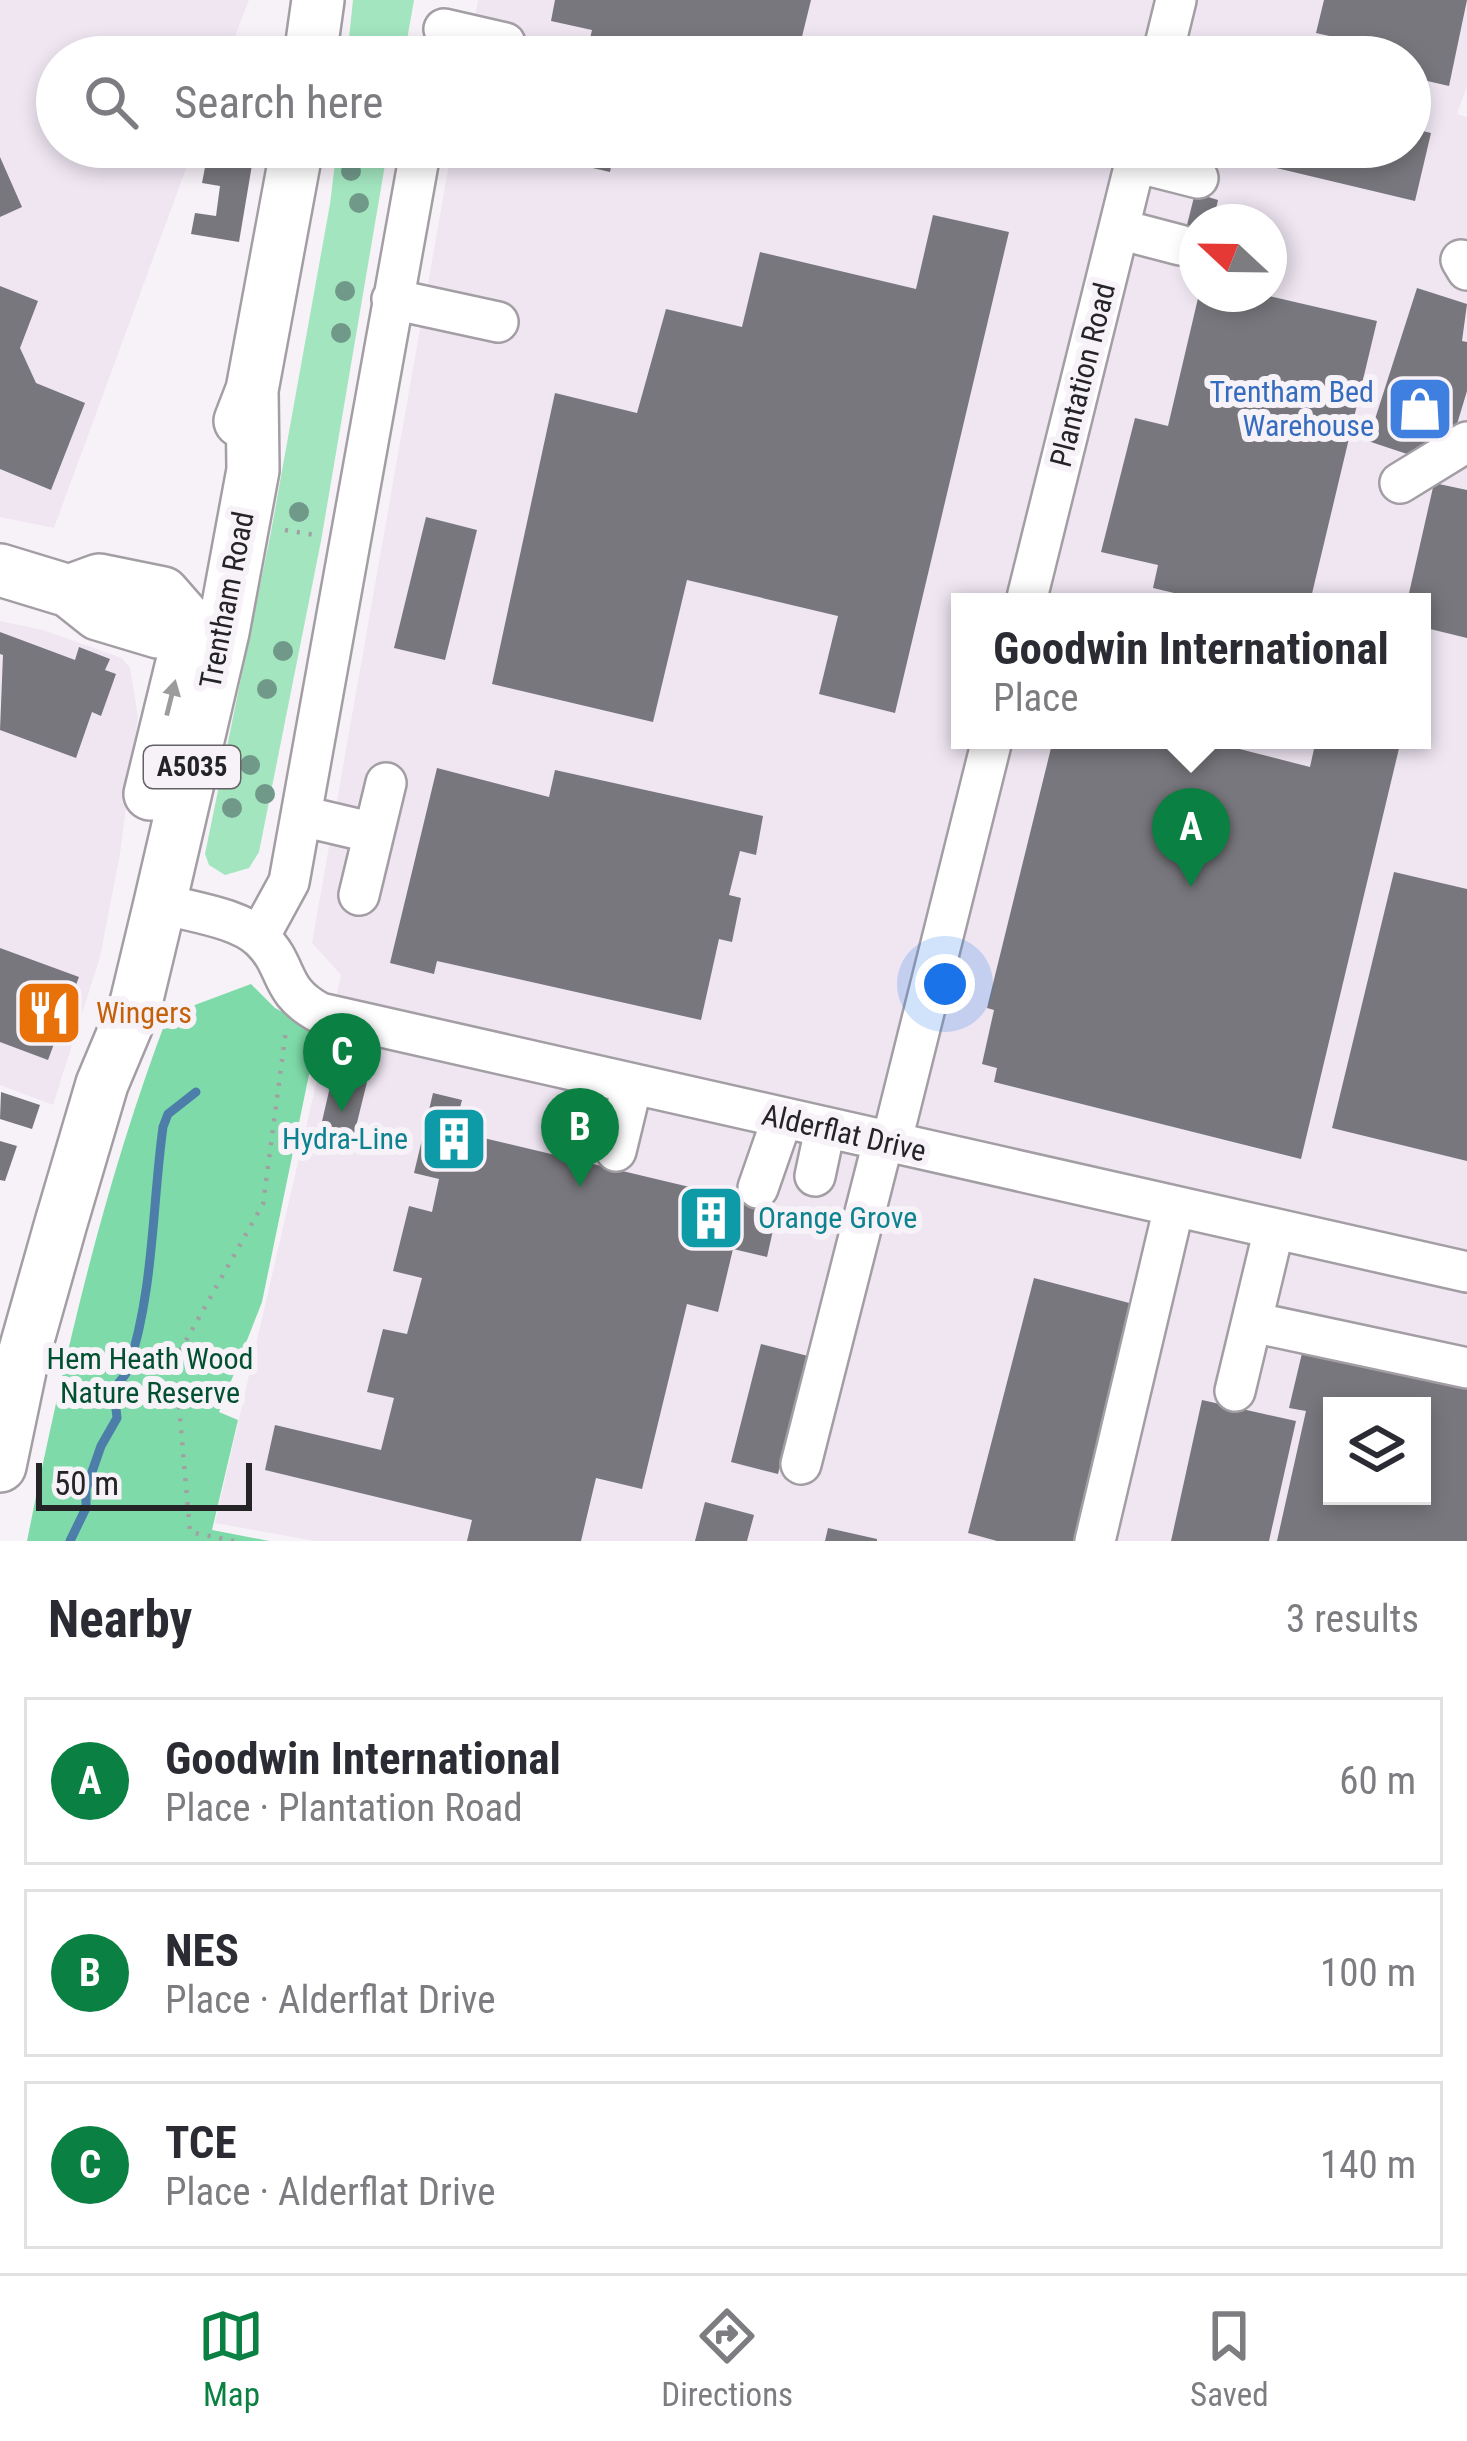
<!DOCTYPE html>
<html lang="en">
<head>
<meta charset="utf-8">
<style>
  body { margin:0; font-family:"Roboto Condensed",sans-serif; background:#f2f2f3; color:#2b2b33 }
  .controls { position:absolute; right:36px; bottom:36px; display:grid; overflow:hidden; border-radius:0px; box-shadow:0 6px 18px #0003 }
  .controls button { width:108px; height:108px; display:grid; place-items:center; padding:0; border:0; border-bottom:3px solid #e1e1e2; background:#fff; color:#2b2b33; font:60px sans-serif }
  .compass { position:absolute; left:1179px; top:204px; width:108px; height:108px; border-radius:50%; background:#fff; box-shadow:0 6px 18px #0003; rotate:292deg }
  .scale { position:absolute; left:36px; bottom:30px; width:216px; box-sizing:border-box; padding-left:12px; border:6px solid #242325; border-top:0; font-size:33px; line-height:42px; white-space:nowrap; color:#242325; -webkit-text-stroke:9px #f7f2f8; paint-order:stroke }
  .you { position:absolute; left:945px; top:984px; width:42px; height:42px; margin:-30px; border:9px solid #fff; border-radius:50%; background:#1a73e8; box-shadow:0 0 0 18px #1a73e833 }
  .badge { display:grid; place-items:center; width:78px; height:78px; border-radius:50%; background:#0b8043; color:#fff; font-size:39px; font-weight:700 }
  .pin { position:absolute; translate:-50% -99px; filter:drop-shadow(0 3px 6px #0008) }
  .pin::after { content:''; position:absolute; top:63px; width:42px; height:36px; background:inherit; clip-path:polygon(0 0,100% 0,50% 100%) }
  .popup { position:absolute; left:951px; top:593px; width:480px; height:156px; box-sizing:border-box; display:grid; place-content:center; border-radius:0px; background:#fff; filter:drop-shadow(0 3px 9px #0005); font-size:39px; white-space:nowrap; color:#7c7c81 }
  .popup b { font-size:45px; color:#2b2b33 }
  .popup::after { content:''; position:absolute; left:50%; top:100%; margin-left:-24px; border:24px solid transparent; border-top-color:#fff }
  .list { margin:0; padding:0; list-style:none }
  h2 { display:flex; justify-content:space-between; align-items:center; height:156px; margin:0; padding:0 48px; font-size:51px }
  h2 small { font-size:39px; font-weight:400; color:#7c7c81 }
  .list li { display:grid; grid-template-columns:78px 1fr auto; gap:36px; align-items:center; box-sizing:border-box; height:168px; margin:0 24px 24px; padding:0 24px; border:3px solid #e1e1e2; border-radius:0px }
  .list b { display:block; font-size:45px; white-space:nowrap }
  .list p { margin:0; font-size:39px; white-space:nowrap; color:#7c7c81 }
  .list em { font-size:39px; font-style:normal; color:#7c7c81 }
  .icon { flex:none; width:66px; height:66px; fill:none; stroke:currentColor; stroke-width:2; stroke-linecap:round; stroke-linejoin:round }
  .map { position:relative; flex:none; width:1467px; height:1541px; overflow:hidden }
  .search { position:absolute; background:#fff; box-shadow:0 6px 18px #0003; left:36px; right:36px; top:36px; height:132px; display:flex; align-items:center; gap:30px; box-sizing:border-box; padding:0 42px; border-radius:66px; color:#7c7c81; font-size:45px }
  .sheet { height:732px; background:#fff }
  nav { display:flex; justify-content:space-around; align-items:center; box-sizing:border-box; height:168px; border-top:3px solid #e1e1e2; background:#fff; font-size:33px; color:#7c7c81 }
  nav a { display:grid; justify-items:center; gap:6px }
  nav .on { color:#0b8043 }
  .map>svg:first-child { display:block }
</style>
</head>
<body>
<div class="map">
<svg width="1467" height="1541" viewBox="0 0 1467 1541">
  <rect width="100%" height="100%" fill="#f7f2f8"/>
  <!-- built -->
  <path fill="#efe6f2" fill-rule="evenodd" d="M0,0H249L227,57H57V147H194L54,528L0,517Z
    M478,0H1467V86L1457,114L1467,117V1541H315L215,1523L341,975L312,943L452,147H1410V57H468ZM1197,222H1269V294H1197ZM960,602H1422V740H960ZM1332,1406H1422V1496H1332Z
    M0,621L43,630L122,658L130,668L138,717L120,854L100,957L53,1105L0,1085Z"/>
  <!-- green -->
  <path fill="#a2e5bf" d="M353,0H414L404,57H347Z
    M337,147H388L321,541L259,852L249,868L225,875L209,865L205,854L271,532L330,204Z"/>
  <!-- forest -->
  <path fill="#7edba9" d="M251,984L275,1008L318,1031L262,1302L219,1412L238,1420L212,1530L269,1541H27C63,1363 103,1185 168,1015Z"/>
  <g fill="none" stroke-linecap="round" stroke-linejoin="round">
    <!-- stream -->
    <path stroke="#4c7ea9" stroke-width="9" d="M70,1541L86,1508V1489L101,1446L117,1418L114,1391C118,1381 125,1378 128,1369C154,1291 152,1207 163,1127L168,1114L196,1092"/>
  </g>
  <!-- building -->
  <path fill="#77777d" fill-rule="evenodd" d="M555,0H811L797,57H623L587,51L592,30L551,21Z
    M1324,0H1467L1449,86L1410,77V57H1348L1352,41L1316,33Z
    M1410,128L1431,133L1415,201L1196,149L1410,147Z
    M227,147H255L239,242L191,234L195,213L216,216L220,186L202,183L206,162L225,165Z
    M557,147H636L634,158L614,153L610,172L554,159Z
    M0,157L22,207L0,217Z
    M1195,193L1218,200L1213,222H1197V236L1185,233Z
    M933,215L1009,232L895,713L819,694L838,616L687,580L653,722L492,684L555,393L637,413L666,309L742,327L760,252L916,289Z
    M0,286L38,301L20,348L36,383L85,403L51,490L0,469Z
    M1417,288L1467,304L1462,341L1467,342V391L1454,434L1432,427L1422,459L1368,441Z
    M1199,294H1260L1377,321L1310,602H1212L1153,588L1158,565L1101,552L1135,418L1168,426Z
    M1434,483L1467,490V638L1422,627V602H1407Z
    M426,517L477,530L445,660L394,648Z
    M0,632L75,660L79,647L110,659L105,670L116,674L101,716L92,712L76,758L0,730L3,655L0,654Z
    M1053,740H1204L1310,767L1316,740H1401L1301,1159L994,1082L997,1068L982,1064L994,1010L987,1008Z
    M437,768L549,797L555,770L763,816L756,855L740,851L729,895L741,898L732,942L719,939L701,1020L437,961L434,974L390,963Z
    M1394,872L1467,889V1161L1332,1128Z
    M0,948L79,977L48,1060L0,1042Z
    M333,1074L367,1082L350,1151L317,1143Z
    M1,1092L40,1105L32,1129L0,1119Z
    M433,1093L462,1100L454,1131L778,1208L767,1257L733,1249L718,1312L687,1304L642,1489L596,1478L581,1541H467L472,1520L265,1470L275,1425L381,1450L394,1398L367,1392L383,1329L407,1334L422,1278L393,1271L409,1206L432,1212L439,1179L414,1173Z
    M0,1141L17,1146L5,1181L0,1180Z
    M1034,1278L1137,1305L1076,1541H997L968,1533Z
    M761,1344L808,1356L778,1474L731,1462Z
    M1303,1349L1467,1383V1541H1277L1306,1411L1289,1408ZM1332,1406H1422V1496H1332Z
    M1202,1400L1296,1421L1269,1541H1171Z
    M705,1502L754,1515L747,1541H695Z
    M828,1528L877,1539V1541H825Z"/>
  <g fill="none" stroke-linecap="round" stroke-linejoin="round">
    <!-- minor casing -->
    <g stroke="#a39ea4" stroke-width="44">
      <path id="minor" d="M444,29L505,43
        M1162,57L1176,0
        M1135,162L1198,178
        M1119,229L1180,245
        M1461,260L1467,270
        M392,299L498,322
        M1400,483L1467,442
        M1026,602L1139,147
        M302,816L374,833
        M359,895L386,783
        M160,903C190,912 238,917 261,939C290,967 277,990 320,1013L1467,1272
        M259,937L289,882L421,147
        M891,1144L992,740
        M616,1151L632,1085
        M815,1176L825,1129
        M758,1188L782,1119
        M1252,1322L1467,1368
        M1235,1391L1274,1229
        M801,1464L883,1142
        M1095,1541L1174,1207"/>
    </g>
    <!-- major casing -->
    <g stroke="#a39ea4" stroke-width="56">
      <path id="major" d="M310,57L318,0
        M240,421L252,390L297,147
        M0,570L69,591L98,614L158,632L191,625L222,632
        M69,591L99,580L163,593L191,625
        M150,794L191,626
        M0,1466L22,1361L61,1223L102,1084L136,1003L160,903L223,632L253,470L252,390"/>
    </g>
    <!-- path -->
    <path stroke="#a29fa3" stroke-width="4.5" stroke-dasharray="3 9" stroke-linecap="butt" d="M285,530L315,535
      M234,1541L190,1532L175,1360L263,1204L286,1030"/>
    <!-- minor -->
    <use href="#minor" stroke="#fff" stroke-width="39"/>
    <!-- major -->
    <use href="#major" stroke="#fff" stroke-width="51"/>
  </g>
  <!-- trees -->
  <g fill="#70998a">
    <circle cx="351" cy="171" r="10"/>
    <circle cx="359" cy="203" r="10"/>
    <circle cx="345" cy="291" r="10"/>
    <circle cx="341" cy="333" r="10"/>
    <circle cx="299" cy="512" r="10"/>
    <circle cx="283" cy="651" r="10"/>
    <circle cx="267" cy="689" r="10"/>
    <circle cx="250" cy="765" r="10"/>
    <circle cx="265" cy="794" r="10"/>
    <circle cx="232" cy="808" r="10"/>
  </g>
  <!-- one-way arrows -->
  <defs><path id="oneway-solid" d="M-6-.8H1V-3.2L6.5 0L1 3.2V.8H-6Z" transform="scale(3)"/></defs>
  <use fill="#9c9c9d" href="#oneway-solid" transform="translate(171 698) rotate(-76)"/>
  <!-- icons -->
  <defs>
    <g id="shop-square" transform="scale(3.45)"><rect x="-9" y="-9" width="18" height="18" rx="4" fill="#3f7fe0" stroke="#f7f2f8"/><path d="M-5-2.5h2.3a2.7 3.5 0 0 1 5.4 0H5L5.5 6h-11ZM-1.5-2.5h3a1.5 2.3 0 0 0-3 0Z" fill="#fff"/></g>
    <g id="restaurant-square" transform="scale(3.45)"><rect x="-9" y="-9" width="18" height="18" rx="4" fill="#e8710a" stroke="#f7f2f8"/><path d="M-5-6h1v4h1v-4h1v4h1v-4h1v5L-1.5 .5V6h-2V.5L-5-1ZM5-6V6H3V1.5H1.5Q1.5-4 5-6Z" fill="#fff"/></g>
    <g id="building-square" transform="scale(3.45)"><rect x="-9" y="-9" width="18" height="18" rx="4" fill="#0f9aa8" stroke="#f7f2f8"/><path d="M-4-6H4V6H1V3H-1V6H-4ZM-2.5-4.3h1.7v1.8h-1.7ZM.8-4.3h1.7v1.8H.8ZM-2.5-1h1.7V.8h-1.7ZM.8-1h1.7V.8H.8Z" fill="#fff"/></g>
  </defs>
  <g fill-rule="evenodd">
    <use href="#shop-square" x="1420" y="409"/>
    <use href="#restaurant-square" x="49" y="1013"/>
    <use href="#building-square" x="454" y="1139"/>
    <use href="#building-square" x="711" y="1218"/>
  </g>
  <g text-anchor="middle" stroke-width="12" stroke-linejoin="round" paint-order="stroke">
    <!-- shield labels -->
    <rect fill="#f7f2f8" stroke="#636164" stroke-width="3" x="144" y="746" width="96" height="42" rx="9"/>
    <g font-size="27" font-weight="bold" fill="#242325">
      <text x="192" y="776">A5035</text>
    </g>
    <!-- street labels -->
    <g font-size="30" fill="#242325" stroke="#f7f2f8">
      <text transform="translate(1083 375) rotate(-76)" y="10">Plantation Road</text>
      <text transform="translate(227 600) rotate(-79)" y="10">Trentham Road</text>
      <text transform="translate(844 1133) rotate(13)" y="10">Alderflat Drive</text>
    </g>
    <!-- shop labels -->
    <g font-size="30" fill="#366cbe" stroke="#f7f2f8" text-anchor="end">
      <text x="1374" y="402">Trentham Bed<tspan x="1374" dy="34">Warehouse</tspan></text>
    </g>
    <!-- food labels -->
    <g font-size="30" fill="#c56008" stroke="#f7f2f8" text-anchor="start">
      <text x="96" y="1023">Wingers</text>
    </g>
    <!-- culture labels -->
    <g font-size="30" fill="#0d838f" stroke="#f7f2f8" text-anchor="end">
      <text x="408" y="1149">Hydra-Line</text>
      <text x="758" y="1228" text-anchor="start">Orange Grove</text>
    </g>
    <!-- park labels -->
    <g font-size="30" fill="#015030" stroke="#f7f2f8">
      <text x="150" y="1369">Hem Heath Wood<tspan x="150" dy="34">Nature Reserve</tspan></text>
    </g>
  </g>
</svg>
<div class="controls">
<button><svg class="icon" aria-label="layers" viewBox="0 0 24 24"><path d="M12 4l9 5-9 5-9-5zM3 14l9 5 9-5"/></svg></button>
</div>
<svg class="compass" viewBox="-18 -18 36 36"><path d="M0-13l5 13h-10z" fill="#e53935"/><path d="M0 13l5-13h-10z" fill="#7c7c81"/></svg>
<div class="scale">50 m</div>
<div class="you"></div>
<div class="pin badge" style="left:1191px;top:887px">A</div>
<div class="popup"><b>Goodwin International</b>Place</div>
<div class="pin badge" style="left:580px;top:1187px">B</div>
<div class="pin badge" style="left:342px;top:1112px">C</div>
<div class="search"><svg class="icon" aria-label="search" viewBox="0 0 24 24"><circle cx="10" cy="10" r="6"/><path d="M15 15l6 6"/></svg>Search here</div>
</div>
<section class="sheet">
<h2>Nearby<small>3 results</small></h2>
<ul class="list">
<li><span class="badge">A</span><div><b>Goodwin International</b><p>Place · Plantation Road</p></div><em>60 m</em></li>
<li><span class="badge">B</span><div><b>NES</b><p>Place · Alderflat Drive</p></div><em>100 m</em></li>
<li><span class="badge">C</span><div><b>TCE</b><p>Place · Alderflat Drive</p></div><em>140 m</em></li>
</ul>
</section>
<nav>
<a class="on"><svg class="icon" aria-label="map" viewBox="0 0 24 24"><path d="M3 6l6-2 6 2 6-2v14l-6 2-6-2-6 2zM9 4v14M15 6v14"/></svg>Map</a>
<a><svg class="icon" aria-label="directions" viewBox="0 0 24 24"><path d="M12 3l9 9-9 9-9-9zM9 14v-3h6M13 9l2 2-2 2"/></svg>Directions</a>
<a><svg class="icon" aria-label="saved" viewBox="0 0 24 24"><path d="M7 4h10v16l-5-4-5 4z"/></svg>Saved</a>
</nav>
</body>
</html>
